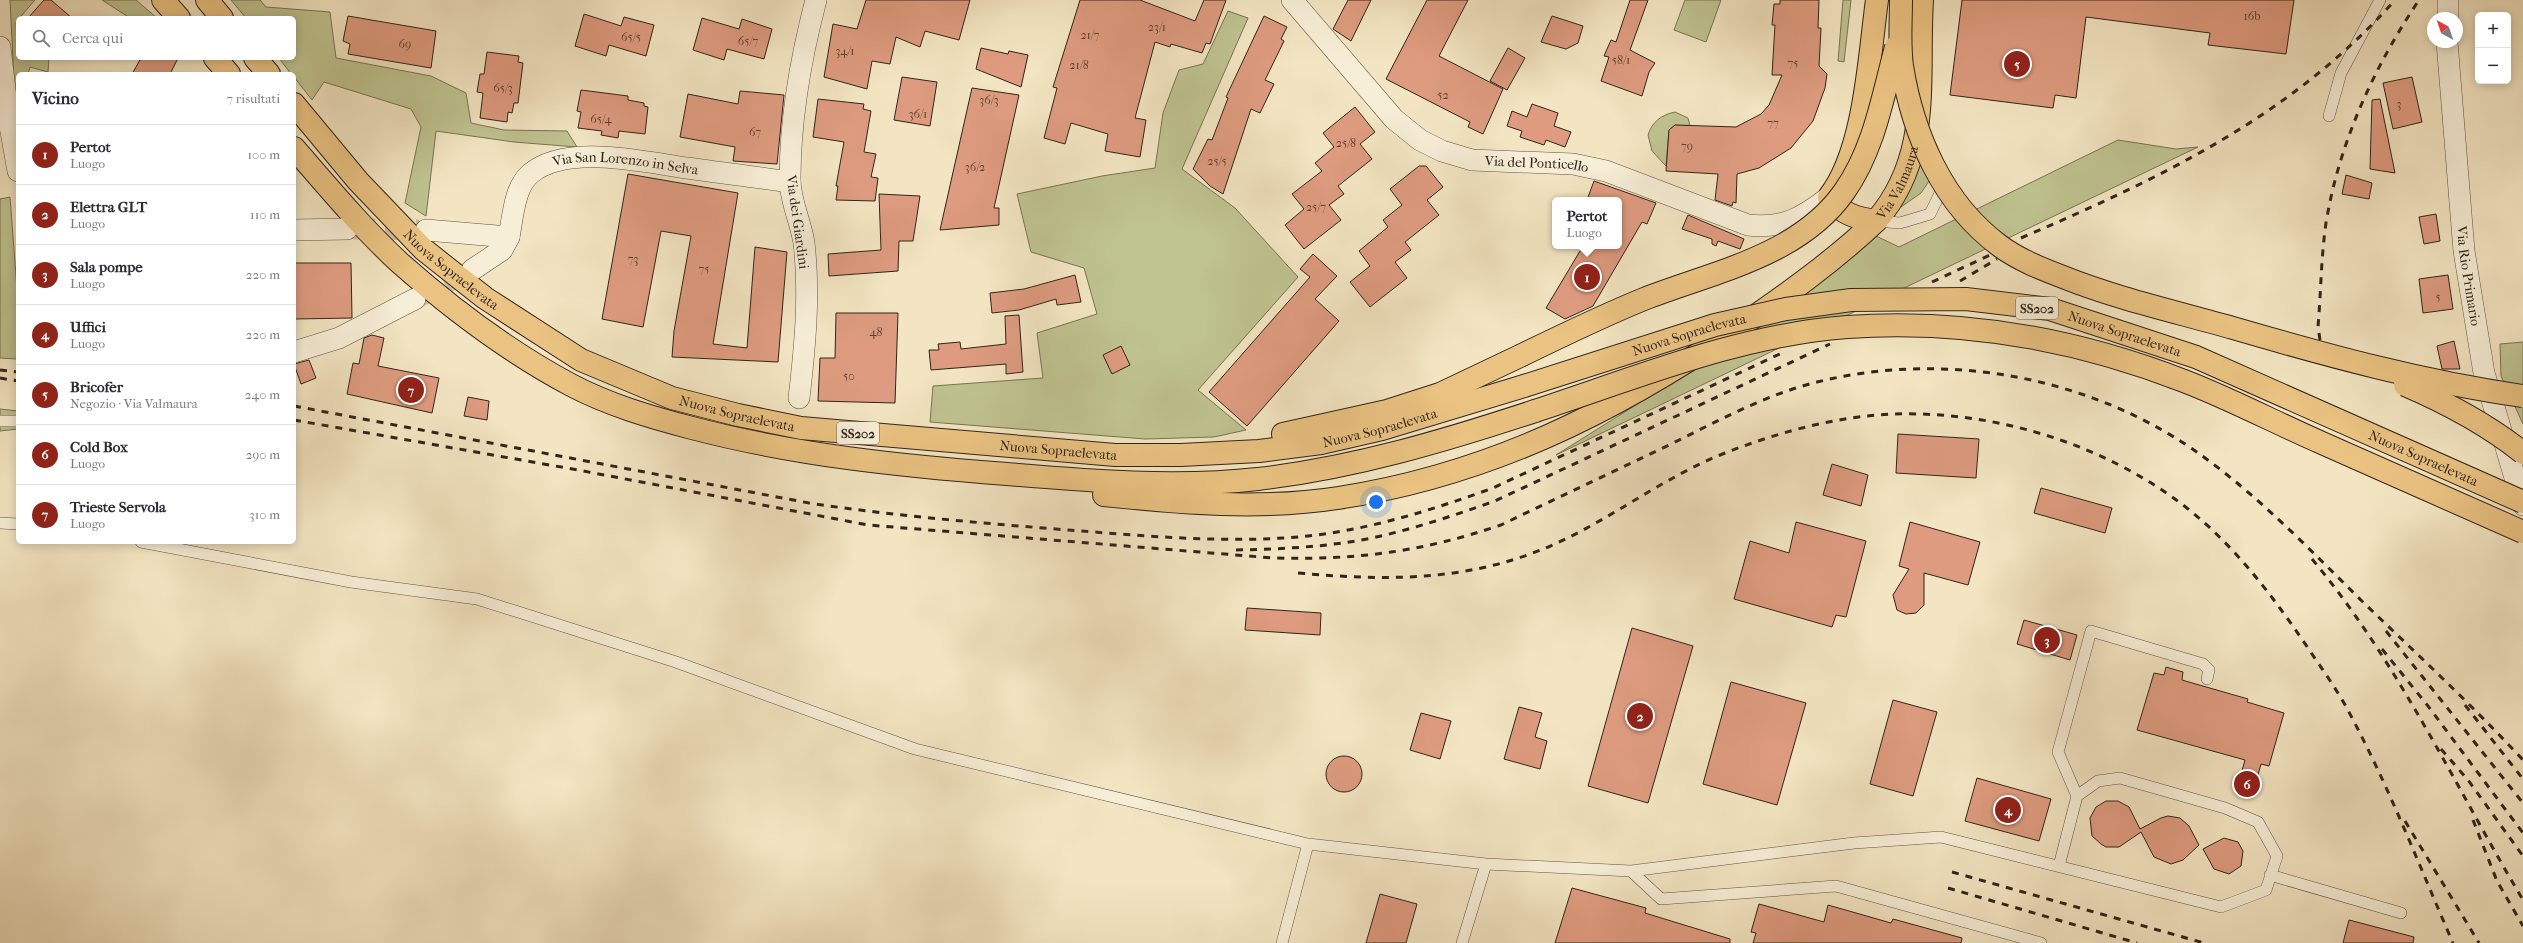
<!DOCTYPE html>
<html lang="it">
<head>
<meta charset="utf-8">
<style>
  body { margin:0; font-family:"IM FELL French Canon",serif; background:#f7f7f7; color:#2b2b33 }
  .controls { position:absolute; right:12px; top:12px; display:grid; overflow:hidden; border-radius:6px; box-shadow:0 2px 10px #0003 }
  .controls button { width:36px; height:36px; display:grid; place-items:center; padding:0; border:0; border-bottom:1px solid #e1e1e2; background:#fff; color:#2b2b33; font:20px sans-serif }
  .compass { position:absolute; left:2427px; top:12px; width:36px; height:36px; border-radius:50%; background:#fff; box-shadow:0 2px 10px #0003; rotate:320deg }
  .you { position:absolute; left:1376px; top:502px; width:14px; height:14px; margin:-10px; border:3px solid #fff; border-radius:50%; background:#1a73e8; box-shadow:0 0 0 6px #1a73e833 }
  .badge { display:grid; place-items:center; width:26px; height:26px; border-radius:50%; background:#8f2418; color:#fff; font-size:13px; font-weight:700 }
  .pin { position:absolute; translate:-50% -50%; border:2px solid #fff; box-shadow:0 1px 4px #0006 }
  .popup { position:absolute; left:1552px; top:197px; width:70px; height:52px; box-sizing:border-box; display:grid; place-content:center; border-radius:6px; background:#fff; filter:drop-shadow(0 1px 3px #0005); font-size:13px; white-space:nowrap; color:#7c7c81 }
  .popup b { font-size:15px; color:#2b2b33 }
  .popup::after { content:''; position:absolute; left:50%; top:100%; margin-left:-8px; border:8px solid transparent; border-top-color:#fff }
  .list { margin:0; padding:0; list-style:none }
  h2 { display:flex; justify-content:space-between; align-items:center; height:52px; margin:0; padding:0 16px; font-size:17px }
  h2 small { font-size:13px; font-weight:400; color:#7c7c81 }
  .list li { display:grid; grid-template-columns:26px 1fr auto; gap:12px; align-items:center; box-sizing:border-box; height:60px; padding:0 16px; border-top:1px solid #e1e1e2 }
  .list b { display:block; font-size:15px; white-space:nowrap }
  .list p { margin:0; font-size:13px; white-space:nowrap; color:#7c7c81 }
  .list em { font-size:13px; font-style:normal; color:#7c7c81 }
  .icon { flex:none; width:22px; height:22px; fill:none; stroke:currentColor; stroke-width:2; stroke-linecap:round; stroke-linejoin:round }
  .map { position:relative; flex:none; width:2523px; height:943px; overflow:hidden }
  .search { position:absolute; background:#fff; box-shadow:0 2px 10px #0003; left:16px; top:16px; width:280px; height:44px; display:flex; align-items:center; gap:10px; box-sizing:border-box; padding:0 14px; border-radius:6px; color:#7c7c81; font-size:15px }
  .panel { position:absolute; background:#fff; box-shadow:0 2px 10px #0003; left:16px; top:72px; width:280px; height:472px; border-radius:6px }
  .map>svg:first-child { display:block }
</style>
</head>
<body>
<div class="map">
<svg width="2523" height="943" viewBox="0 0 2523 943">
  <rect width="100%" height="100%" fill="#f3e5c2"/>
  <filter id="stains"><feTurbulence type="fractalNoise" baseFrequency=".005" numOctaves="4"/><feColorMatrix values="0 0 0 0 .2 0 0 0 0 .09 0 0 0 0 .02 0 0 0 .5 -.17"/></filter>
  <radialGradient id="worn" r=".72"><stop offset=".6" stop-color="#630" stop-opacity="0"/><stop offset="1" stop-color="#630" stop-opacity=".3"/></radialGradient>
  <!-- green -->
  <path fill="#bfc390" stroke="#787456" d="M10,0H35L16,22L18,58H49L48,72L30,67L28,74H18V104L15,101Z
    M102,0H136L157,18H130Z
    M231,0H260L266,7L330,12L336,58L431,76L466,93L471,123L504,130L567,131L577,147L514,142L436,131L426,216L405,203L421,127L411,109L324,82L312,100L294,77V74H291L279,58H294V18H246Z
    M1685,0H1721L1706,42L1674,30Z
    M1843,0H1851L1844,62L1838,61Z
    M1228,11L1248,18L1182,169L1235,208L1298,277L1198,390L1246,430L1214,437L1145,439L930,422L933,386L1043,378L1037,333L1097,314L1084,268L1031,252L1017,194L1102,176L1155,168L1163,113L1179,70L1203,64Z
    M1675,112L1688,118L1690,126L1675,125L1669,130L1666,166L1652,151L1648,135C1652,122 1661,115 1675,112Z
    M2118,140L2176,149L2198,147L1556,455L1759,328L1827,277L1876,236L1899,247Z
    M1925,141L1931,178L1921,193L1901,207L1917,169Z
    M10,197L18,302V359L0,358V199Z
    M2523,342V424L2501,376L2500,344Z
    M0,409L18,411V429L0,431Z"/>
  <!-- building -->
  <path fill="#de9b7f" stroke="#30241c" d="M44,0H51L72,18H28Z
    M866,0H970L959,40L925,31L920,47L896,37L890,64L872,61L867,89L824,77L833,24L857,29Z
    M1080,0H1140L1195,21L1204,0H1226L1210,44L1206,43L1202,53L1171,44L1170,47L1155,42L1135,118L1146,120L1140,157L1105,151L1108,134L1071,123L1065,144L1044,138L1057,88L1053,87Z
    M1348,0H1371L1351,41L1333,29Z
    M1427,0H1468L1439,56L1503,89L1483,134L1468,127L1470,122L1386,79Z
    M1630,0H1648L1630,50L1655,63L1649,72L1642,96L1601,81L1609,57L1604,56L1611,40L1616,42Z
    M1780,0H1819L1818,28H1821L1819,66L1827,74L1825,88L1813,121L1791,148L1759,168L1737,174L1736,203L1733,202L1732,206L1715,200L1718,174L1666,171L1669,130L1675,125L1736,127L1761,114L1769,105L1782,75H1772L1775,25H1772L1774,4H1780Z
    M1962,0H2294L2286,54L2208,45L2210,33L2086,17L2076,98L2055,95L2053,108L1950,95Z
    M584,14L621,26L624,17L654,25L646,56L609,45L606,56L575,46Z
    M348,16L436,31L431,68L348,54L350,44L343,41Z
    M1264,16L1287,27L1281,39L1284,41L1265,80L1274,84L1260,113L1251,109L1223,194L1210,186L1193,169L1208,139L1212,140L1228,98L1226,97Z
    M1552,16L1583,26L1578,43L1566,49L1541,42Z
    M702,18L739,29L742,19L772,29L764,59L727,49L724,60L693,50Z
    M981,48L1008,54L1009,51L1028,55L1021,87L976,69Z
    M1508,48L1525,58L1507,90L1490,81Z
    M487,52L519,56L518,62L523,63L518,103H514L512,113L508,112L507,122L480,118L483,93L477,92L480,74H484Z
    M141,58H178L170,74H132Z
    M902,77L937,82L930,126L894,120Z
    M2412,77L2422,122L2393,129L2383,83Z
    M972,88L1019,95L994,208H999V225L940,230Z
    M581,90L628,96V100L644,103V106L648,107L645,134L619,131L618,138L601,135L602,131L578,128L581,112L577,111Z
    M740,91L784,95L777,164L733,161L735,147L680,137L688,94L738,104Z
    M818,99L864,104L863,109L871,111L864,152L876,154L871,177L878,178L875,201L836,200L838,186H836L844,142L813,137Z
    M2380,99L2395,173L2370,169L2372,100Z
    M1532,104L1558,113L1554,126L1571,132L1565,147L1546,140L1544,145L1520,137L1522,131L1507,126L1512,111L1527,117Z
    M1355,107L1375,132L1360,144L1372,159L1338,186L1344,194L1329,205L1341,220L1304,249L1285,225L1304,209L1292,194L1322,171L1315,163L1334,147L1323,133Z
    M1419,166H1426L1443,187L1427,200L1439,215L1405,242L1411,250L1395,262L1407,278L1370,307L1350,282L1370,266L1359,251L1388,227L1383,220L1402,205L1390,189Z
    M628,174L738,193L713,344L747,348L755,247L787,252L778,362L672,357L674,331L691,236L661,231L643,327L602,319Z
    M2346,175L2372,183L2369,199L2342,194Z
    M1594,181L1656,203L1647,224L1642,222L1593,306L1565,319L1546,308L1583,246H1619V200H1587Z
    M879,194L920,196L913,241H899L898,271L829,276L828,254L881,250Z
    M2436,214L2440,241L2424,244L2419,217Z
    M1688,215L1744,239L1740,249L1718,241L1716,246L1712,244V239L1682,229Z
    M1313,254L1337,276L1315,299L1339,321L1247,426L1209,392L1310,277L1300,269Z
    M294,263H351L352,318L294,319Z
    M1075,275L1081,302L1057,305L1056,299L1019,310L992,313L990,293L1024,289Z
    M2448,275L2453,309L2423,313L2419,279Z
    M836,313H898L895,403L818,401L820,358H835Z
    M1019,315L1023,372L1006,374V364L931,370L929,350H939L938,344L960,342L961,349L1006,344L1005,316Z
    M372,335L384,338L378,366L439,378L432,413L347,394L353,363L359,364L364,338Z
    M2454,341L2460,369H2442L2437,346Z
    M1121,346L1130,365L1112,374L1103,355Z
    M309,360L316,378L301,384L294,364Z
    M468,397L489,401L487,420L464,416Z
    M1898,434L1979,439L1976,478L1896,473Z
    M1832,464L1868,475L1861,506L1823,495Z
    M2041,488L2112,508L2105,533L2034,513Z
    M1796,522L1866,541L1846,617L1836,615L1832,627L1734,599L1750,541L1789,553Z
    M1910,522L1980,542L1968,585L1924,573V605L1916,613L1906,614L1897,610L1893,595L1909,569L1899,566Z
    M1247,608L1321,613L1320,635L1245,630Z
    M2024,620L2077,635L2070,660L2017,644Z
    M1632,628L1693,646L1648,803L1588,786Z
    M2166,667L2183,672L2182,680L2248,699L2247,702L2284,713L2269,766L2261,764L2252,797L2236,792L2245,760L2137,730L2154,673L2164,675Z
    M1731,682L1806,703L1777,805L1703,784Z
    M1893,700L1937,712L1913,796L1870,784Z
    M1519,707L1542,713L1535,737L1547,741L1540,769L1504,759Z
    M1421,713L1451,721L1440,759L1410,750Z
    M1326 774a18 18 0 1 1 36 0a18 18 0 1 1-36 0Z
    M1977,778L2051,799L2039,841L1965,821Z
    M2106,801H2118L2129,807L2140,829L2161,818L2168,816L2180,818L2189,826L2199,845L2183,860L2171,864L2154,857L2141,832L2119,847H2106L2101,844L2092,836L2090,818L2096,807Z
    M2224,838L2238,842L2243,851L2241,866L2229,874L2214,869L2203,849Z
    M1572,888L1646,908L1645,913L1730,939V943H1555Z
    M1380,894L1417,904L1406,943H1366Z
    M1759,904L1824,922L1828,905L1891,923L1893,919L1962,938L1961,943H1753L1756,933L1751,932Z
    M2349,920L2414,937L2413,943H2343Z"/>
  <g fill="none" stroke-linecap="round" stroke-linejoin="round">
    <!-- minor-tunnel -->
    <path stroke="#ccbea1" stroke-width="21" stroke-dasharray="21 10" stroke-linecap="butt" d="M354,229L419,230
      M417,298L472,270"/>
    <!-- service casing -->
    <g stroke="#615446" stroke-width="12">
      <path id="service" d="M2329,116L2341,73L2380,0
        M1876,221L1900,223L1930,214L1945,183
        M0,421H18
        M0,523L18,524
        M141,542L351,582L477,599L676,662L915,749L1308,844L1486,864L1631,871L1854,843L1941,837L2221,907L2266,890L2277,856L2258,822L2225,808L2120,778L2098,781L2077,796L2059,866
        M2077,796L2058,752L2091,631L2203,664L2209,670L2207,679
        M1631,871L1661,899L1836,886L2041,943
        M2270,875L2401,913
        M1282,943L1308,844
        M1462,943L1486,864"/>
    </g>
    <!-- minor casing -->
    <g stroke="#615446" stroke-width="22">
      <g id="minor">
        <path id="s1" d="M1292,0L1394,119L1420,140L1442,151L1472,160L1573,164L1606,171L1748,225C1783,229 1802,218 1829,197"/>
        <path d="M2448,18V0"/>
        <path id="s2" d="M2447,42L2464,251L2484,373L2523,505"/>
        <path d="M0,47L8,115L18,171"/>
        <path d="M294,230L347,229"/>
        <path d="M426,230L509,237L502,250L472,270"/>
        <path id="s3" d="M509,237C513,217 514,188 530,174C566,143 644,162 687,168C722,173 756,177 790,182"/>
        <path d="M294,352L339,338L415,299"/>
        <path d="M799,398C805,347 810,294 804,243C801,222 790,201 790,180C790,121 801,57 816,0"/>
      </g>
    </g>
    <!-- primary casing -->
    <g stroke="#30241c" stroke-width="24">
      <g id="primary">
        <path id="s4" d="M1877,0C1869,58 1865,151 1829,197C1842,214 1855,218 1876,221C1933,155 1917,79 1922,0"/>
      </g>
    </g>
    <!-- trunk casing -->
    <g stroke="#30241c" stroke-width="24">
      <g id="trunk">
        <path d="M163,0L179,18"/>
        <path d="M207,0L222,18"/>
        <path d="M215,58L229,74"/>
        <path d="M255,58L269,74"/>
        <path id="s5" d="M294,104L358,181L423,249L485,298L581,360L672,398L738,415L801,428L1115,455H1181L1259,451L1321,443L1382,429L1524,386"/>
        <path d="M294,148C328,187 362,228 400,263C452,309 509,352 571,385C609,405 650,417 692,428C795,455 901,466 1007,474C1091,481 1175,488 1258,479C1353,468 1444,441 1535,411"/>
        <path d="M1283,434L1387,411L1440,394L1520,356"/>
        <path d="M1104,495C1180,503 1261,510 1338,498C1488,475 1613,413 1738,328C1786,295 1834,261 1876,221"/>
      </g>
    </g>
    <!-- service -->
    <use href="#service" stroke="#f7eed7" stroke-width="11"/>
    <!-- minor -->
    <use href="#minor" stroke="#f7eed7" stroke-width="21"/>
    <!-- primary -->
    <use href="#primary" stroke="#eac281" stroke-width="22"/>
    <!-- trunk -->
    <use href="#trunk" stroke="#eac281" stroke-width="22"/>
    <!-- rail -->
    <path stroke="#30241c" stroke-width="3" stroke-dasharray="7 7" stroke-linecap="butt" d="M2021,238C2161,178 2292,116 2395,0
      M1960,281L1997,259
      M1932,282L1990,255
      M2320,340L2318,327C2321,292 2321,257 2326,223C2339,143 2374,67 2419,0
      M0,370L18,372
      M0,378L18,381
      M294,406L809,503C895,516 981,523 1068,530C1147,536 1229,544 1308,536C1372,529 1432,510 1493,488L1784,352
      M294,420L578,470L868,525L1273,558C1358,560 1421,552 1501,525C1557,498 1613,472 1669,445C1714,423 1757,399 1806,385C1938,348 2090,375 2201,455C2261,498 2313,553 2365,604C2418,655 2472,705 2523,760
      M1236,550C1282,549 1327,547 1372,538C1414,529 1455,515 1495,501L1830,344
      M2312,559C2398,662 2455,786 2523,900
      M1298,573C1390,581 1471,582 1557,543C1614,517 1666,476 1725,453C1779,432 1837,416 1895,414C1996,411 2103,444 2183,505C2236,546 2275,599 2312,654C2323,670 2334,686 2344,703C2386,779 2418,863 2453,943
      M2386,631L2523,803
      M2382,649L2428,706L2523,833
      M2465,705L2523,779
      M2441,749L2468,780L2523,856
      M2473,820L2497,881L2523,926
      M2405,821L2479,943
      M1952,872L2204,943
      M1948,888L2137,943"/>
    <!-- trunk-bridge casing -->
    <g stroke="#30241c" stroke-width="24" stroke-linecap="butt">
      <g id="trunk-bridge">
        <path d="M1901,0C1901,22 1899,44 1902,66C1913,135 1943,204 2000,246C2019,260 2042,269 2063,277C2118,299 2177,312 2233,328C2329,356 2424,382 2523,396"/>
        <path d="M1520,356C1561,336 1602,316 1644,299C1713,272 1799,256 1844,192C1874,150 1883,96 1896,47"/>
        <path d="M2405,385C2447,403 2487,424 2523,453"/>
        <path id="s6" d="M1524,386L1715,325L1786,309L1851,300L1966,299L2050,309L2196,357L2523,502"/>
        <path d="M1535,411C1636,378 1739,335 1847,327C1962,319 2076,339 2184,381C2231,399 2276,423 2322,443C2389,473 2456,502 2523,532"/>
      </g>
    </g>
    <!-- trunk-bridge -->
    <use href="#trunk-bridge" stroke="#eac281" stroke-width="22"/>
  </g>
  <g text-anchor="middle" stroke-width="4" stroke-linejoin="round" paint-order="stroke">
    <!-- number labels -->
    <g font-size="12" fill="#5c4235">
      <text x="2252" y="20">16b</text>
      <text x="1157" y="31">23/1</text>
      <text x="1090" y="39">21/7</text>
      <text x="631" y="41">65/5</text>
      <text x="748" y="45">65/7</text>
      <text x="405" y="48">69</text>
      <text x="845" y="55">34/1</text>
      <text x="1621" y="64">58/1</text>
      <text x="1793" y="67">75</text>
      <text x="1079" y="69">21/8</text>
      <text x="503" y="92">65/3</text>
      <text x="1443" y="99">52</text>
      <text x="989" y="104">36/3</text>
      <text x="2399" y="108">3</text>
      <text x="918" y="118">36/1</text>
      <text x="601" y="123">65/4</text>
      <text x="1773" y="127">77</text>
      <text x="755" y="136">67</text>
      <text x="1346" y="147">25/8</text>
      <text x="1687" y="150">79</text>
      <text x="1217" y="165">25/5</text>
      <text x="975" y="171">36/2</text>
      <text x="1316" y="211">25/7</text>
      <text x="633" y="263">73</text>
      <text x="704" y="273">75</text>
      <text x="2438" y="301">5</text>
      <text x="876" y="336">48</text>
      <text x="849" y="380">50</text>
    </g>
    <!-- shield labels -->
    <g fill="#f7eed7" stroke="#6c6154" stroke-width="1">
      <rect x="2016" y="297" width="42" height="22" rx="3"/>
      <rect x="837" y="422" width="42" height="22" rx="3"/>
    </g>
    <g font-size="13" font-weight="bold" fill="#30241c">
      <text x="2037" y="313">SS202</text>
      <text x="858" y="438">SS202</text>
    </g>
    <!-- street labels -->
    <g font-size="14" fill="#30241c" stroke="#f7eed7">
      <text dy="5" stroke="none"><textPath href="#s1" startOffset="311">Via del Ponticello</textPath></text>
      <text dy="5" stroke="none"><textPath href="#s3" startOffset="167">Via San Lorenzo in Selva</textPath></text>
      <text dy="5" stroke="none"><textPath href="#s4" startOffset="304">Via Valmaura</textPath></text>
      <text transform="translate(798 222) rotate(82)" y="5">Via dei Giardini</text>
      <text dy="5" stroke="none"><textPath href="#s5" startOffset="229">Nuova Sopraelevata</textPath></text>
      <text dy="5" stroke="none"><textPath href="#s2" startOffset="235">Via Rio Primario</textPath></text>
      <text dy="5" stroke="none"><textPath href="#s6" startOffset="617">Nuova Sopraelevata</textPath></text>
      <text dy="5" stroke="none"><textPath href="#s6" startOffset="173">Nuova Sopraelevata</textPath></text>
      <text dy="5" stroke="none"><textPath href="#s5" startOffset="553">Nuova Sopraelevata</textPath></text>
      <text dy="5" stroke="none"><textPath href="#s5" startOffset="1201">Nuova Sopraelevata</textPath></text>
      <text dy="5" stroke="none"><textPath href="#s5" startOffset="877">Nuova Sopraelevata</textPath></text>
      <text dy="5" stroke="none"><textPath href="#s6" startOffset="941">Nuova Sopraelevata</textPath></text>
    </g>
  </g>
  <rect width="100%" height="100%" filter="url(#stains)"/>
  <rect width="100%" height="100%" fill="url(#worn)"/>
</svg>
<div class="controls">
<button>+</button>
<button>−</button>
</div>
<svg class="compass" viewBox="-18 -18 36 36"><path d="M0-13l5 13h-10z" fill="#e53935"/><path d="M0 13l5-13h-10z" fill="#7c7c81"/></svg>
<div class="you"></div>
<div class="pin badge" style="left:1587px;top:277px">1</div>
<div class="popup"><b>Pertot</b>Luogo</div>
<div class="pin badge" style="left:1640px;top:716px">2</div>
<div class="pin badge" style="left:2047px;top:640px">3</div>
<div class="pin badge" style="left:2008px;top:810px">4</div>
<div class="pin badge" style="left:2017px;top:64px">5</div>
<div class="pin badge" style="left:2247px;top:784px">6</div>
<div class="pin badge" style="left:411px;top:390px">7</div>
<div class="search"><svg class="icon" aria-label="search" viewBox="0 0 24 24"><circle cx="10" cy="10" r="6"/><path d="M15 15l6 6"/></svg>Cerca qui</div>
<section class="panel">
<h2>Vicino<small>7 risultati</small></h2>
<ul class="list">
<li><span class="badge">1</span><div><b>Pertot</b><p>Luogo</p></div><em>100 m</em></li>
<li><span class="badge">2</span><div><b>Elettra GLT</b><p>Luogo</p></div><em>110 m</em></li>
<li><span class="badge">3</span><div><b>Sala pompe</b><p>Luogo</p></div><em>220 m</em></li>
<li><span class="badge">4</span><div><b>Uffici</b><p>Luogo</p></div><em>220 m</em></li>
<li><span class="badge">5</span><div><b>Bricofer</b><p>Negozio · Via Valmaura</p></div><em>240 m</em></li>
<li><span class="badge">6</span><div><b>Cold Box</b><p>Luogo</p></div><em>290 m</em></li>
<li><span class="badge">7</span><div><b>Trieste Servola</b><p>Luogo</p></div><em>310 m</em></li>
</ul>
</section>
</div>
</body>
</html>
